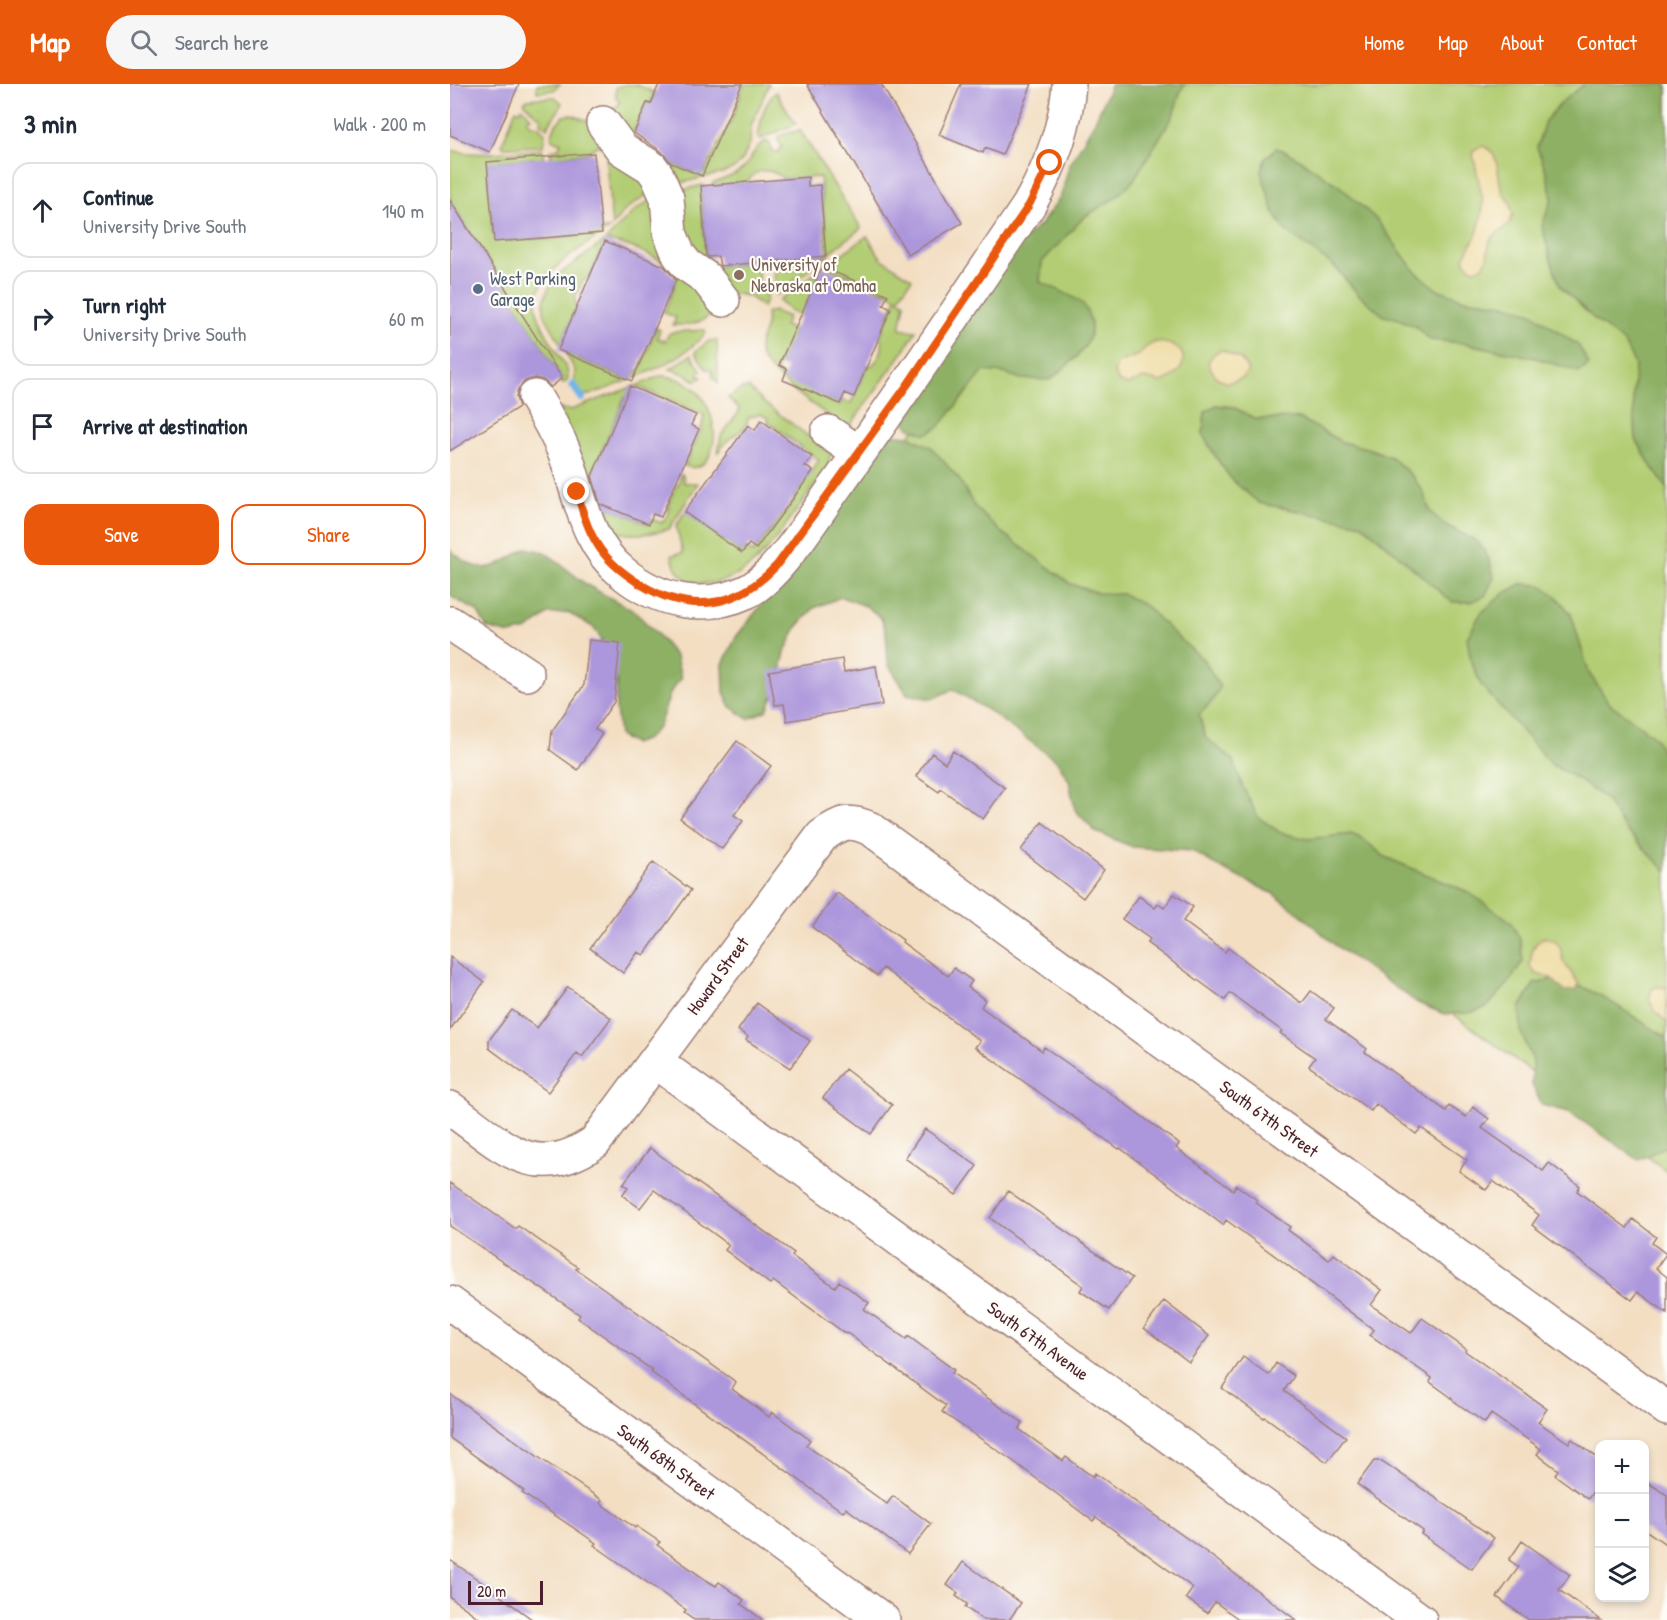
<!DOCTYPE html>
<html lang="en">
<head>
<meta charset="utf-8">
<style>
  body { margin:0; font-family:"Patrick Hand",sans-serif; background:#f6f6f7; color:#1f2937 }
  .controls { position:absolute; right:18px; bottom:18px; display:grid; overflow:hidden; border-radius:12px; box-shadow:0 3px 9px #0003 }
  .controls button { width:54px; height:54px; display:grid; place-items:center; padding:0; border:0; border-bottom:2px solid #e0e1e3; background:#fff; color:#1f2937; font:30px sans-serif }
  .scale { position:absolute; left:18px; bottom:15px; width:75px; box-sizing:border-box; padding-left:6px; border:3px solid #4a1f2b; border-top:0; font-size:16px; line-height:21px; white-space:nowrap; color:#4a1f2b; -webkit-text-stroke:4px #fdfcf7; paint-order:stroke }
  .stop { position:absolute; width:18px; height:18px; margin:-14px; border:4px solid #ea580c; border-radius:50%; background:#fff }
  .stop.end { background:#ea580c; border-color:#fff; box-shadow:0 2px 6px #0008 }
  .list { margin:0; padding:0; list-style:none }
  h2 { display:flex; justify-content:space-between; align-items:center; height:78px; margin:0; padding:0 24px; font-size:26px }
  h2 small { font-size:20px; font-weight:400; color:#747a83 }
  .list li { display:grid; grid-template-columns:39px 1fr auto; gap:18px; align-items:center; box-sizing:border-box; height:96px; margin:0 12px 12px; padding:0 12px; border:2px solid #e0e1e3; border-radius:18px }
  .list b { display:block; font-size:22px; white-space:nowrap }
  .list p { margin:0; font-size:20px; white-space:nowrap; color:#747a83 }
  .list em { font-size:20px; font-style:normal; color:#747a83 }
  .actions { display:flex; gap:12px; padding:18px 24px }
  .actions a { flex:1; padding:14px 0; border:2px solid #ea580c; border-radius:18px; text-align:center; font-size:21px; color:#ea580c }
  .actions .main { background:#ea580c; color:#fff }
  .icon { flex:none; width:33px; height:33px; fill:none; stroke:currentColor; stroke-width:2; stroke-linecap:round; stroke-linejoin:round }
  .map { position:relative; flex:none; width:1217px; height:1536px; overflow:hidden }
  header { display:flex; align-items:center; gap:36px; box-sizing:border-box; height:84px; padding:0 30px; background:#ea580c; color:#fff }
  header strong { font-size:28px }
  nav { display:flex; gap:33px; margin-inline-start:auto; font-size:21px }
  .search { width:420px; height:54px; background:#f6f6f7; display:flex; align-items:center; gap:15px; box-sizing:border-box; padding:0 21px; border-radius:33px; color:#747a83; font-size:22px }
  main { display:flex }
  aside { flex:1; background:#fff }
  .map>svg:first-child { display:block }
</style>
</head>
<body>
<header>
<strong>Map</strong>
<div class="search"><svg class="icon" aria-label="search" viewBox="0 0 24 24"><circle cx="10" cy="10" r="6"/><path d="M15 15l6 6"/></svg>Search here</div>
<nav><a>Home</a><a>Map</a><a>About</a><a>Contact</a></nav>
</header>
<main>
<aside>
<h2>3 min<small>Walk · 200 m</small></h2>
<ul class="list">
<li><svg class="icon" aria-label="ahead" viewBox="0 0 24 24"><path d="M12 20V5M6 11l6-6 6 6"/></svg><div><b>Continue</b><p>University Drive South</p></div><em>140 m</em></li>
<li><svg class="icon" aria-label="right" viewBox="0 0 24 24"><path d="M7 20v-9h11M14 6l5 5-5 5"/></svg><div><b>Turn right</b><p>University Drive South</p></div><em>60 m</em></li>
<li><svg class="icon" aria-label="arrive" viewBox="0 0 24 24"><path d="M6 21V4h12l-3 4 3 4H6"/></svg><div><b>Arrive at destination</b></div></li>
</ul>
<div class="actions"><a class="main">Save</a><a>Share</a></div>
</aside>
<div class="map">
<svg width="1217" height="1536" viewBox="0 0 1217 1536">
  <rect width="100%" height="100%" fill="#fdfcf7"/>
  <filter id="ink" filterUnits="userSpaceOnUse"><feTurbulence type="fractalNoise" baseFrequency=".0167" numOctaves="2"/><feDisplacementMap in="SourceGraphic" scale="12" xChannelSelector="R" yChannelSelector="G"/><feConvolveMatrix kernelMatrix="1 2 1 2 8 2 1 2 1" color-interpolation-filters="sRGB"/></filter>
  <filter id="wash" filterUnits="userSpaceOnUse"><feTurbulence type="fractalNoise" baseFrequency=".008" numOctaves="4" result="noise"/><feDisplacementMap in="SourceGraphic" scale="24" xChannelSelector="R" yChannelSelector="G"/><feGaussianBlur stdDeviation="1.35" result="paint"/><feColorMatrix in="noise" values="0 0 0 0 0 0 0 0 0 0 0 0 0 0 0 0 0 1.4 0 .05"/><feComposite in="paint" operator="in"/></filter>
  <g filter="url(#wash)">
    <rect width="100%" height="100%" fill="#f3dec2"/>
    <!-- green -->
    <path fill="#b2cd73" stroke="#7e764f" stroke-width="1.5" d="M87,0H110L104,6L87,8Z
      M176,0L187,1L205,9L200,20L197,19L181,53L186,63L244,89L246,86L254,89L283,33L294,0H319L301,42L300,59L293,75L286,83L273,89L226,100L218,98C206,74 198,77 178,64C169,57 163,46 157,37V33L162,23L166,24L170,17L166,15V3Z
      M719,0H1217V1087L374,468Z
      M326,8L346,40L311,55L308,53C311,36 313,19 326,8Z
      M105,13L112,19C109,28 101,35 97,44L91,39V33L85,30L74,18L77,15Z
      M72,23L81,33L77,34V37L82,41L88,42L95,49L93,62L54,63L52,60L66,25L70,27Z
      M121,31L139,37L202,107L175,126L162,142L156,76L158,72L151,62H146L138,69L110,72L101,76V66L108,65L111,59L103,56L101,53L106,40L114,32Z
      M350,46L411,144L378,170L370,93L334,95C322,85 306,82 297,99L263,101L262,99C274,95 289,91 297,80C304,71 304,63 316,57L320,60L321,67L328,68L332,63L328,56L329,52Z
      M0,66C31,74 61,66 93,66L94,77L83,74L49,77L38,87L43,149L55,157L90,154C103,160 140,145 159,145C135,162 78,192 87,227C91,243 101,258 109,272C114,280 121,288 117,297L113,300L110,296L112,294L0,116Z
      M253,101L255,111L251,112L256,173H259L262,180L269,182L303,179L304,176L315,174V178H307L309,201L317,200L316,216L313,223L298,212L275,208L264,193L245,180L235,169L226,148L223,113L229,107Z
      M205,113L265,223C257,240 240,241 223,241L226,233L214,229L225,200L224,198L227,188C212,174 179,161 159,157L153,168H150L139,194L133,197L125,213L126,223L113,255L116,256L118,265L116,269L173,294L176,287L184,290L190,285L205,247V243L210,246L207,254L215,257L219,250L222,248L255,246L256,248C232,280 176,297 140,311H133L124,299L125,286L95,232C91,218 97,202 108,193V191L155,157L183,128Z
      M417,152L431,174L462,195L448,214L455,219L450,245L466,247L453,268L400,342L390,340C373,327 308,286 309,265C309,252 319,247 316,229L324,227L338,233L334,242L343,245V250L331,278L326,283L327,288L334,294L390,320L392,316L401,319L418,281L421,282C430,275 436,262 430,252L446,215L445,212L377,183L393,169Z
      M380,170L326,211L323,173H363L366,175Z
      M365,189L368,193L354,225L355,232L341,228L329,216Z
      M267,256L268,299L263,293L262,286L256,285L245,268L259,257Z
      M241,271L252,287L249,288L248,291L252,293L246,297L235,290L220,285Z
      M210,292C277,293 277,396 235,382L251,346L254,331L186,302Z
      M184,302L179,314L175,313L137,402L110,325L121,326Z
      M299,304L313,318L378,367L380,371L379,381C367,399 354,416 341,434C318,466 293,503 248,499C232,498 224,485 222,471L233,469L226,442L238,423L242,433L292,469L296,465L303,469L344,417L345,412L369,376L318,338V334L310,330L298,334C296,346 291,346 282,353C277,356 273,363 268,368L271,352L289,328V324L278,314L291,305Z
      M231,390L233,391L234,399H248L219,445C197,451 164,456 148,434C144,430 143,421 142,416L198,440L201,435L212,439C213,436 216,434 217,431C220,420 221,407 229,399Z"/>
    <!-- forest -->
    <path fill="#8db065" stroke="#6c6848" stroke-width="1.5" d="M661,0H736L731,6L723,32L683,97L665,114L634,133L592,178L590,198C604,204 621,210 633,220C636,223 637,228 639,232C650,260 618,280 600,296L571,295L554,289L534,287L489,343L476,350L458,343L453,334L552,174L592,139L611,112L619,82L645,37Z
      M1135,0H1217V404L1201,382L1186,355L1183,313L1185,281L1174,259L1142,233L1110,202L1100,173L1092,142L1102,114L1097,90L1087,63L1095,37L1115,15Z
      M826,64L835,67L849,75L892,104L927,136L964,186L985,204L1014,215L1055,220L1082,229L1129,262L1139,281L1129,288L1086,274L1013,259L980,256L965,242L946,234L934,232L907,209L885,183L836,147L824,129L811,88L815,75Z
      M766,321L783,323L806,335L849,334L892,358L920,365L941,373L962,392L972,406L980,427L992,439L1028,458L1039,475L1044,493L1035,512L1021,518H1002L912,440L809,419L782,396L767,375L753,351L755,328Z
      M437,350L459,352L481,363L509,395L525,423L550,447L621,500L648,509L673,510L696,522L727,553L754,576L770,603L763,616L749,631L756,654L783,676L792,701L808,733L831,749L858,755L901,750L913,755L935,773L1018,808L1060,837L1070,855L1073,877L1057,901L1037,923L1019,929L994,930L968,919L886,862L850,830L822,809L778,788L742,767L683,763L646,748L625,726L619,696L607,677L539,627L503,605L482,615L457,610L438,580L436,548L431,534L416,522L391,513L364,524L347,543L335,568L328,600L317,626L298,635L280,622L274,608L273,580L286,553L331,496Z
      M76,464L95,468L137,501L184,527L208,551L226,573L231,594L221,607L209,642L197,655L183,660L169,652L166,624L167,597L158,579L151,554L143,543L119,529L98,530L78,546L60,550L37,544L27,527L0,512V466C34,495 43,484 76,464Z
      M1071,500L1091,501L1106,512L1121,530L1139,589L1159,619L1206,654L1217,681V788L1175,745L1155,715L1126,694L1102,681L1031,601L1021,577L1017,554L1031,529L1053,510Z
      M1104,895C1147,902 1180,933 1217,953V1062L1189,1076L1119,1028L1092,1021L1082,1001L1083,977L1071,948L1070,924L1084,900Z"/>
    <!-- sand -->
    <path fill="#eeda9e" stroke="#9c7c64" stroke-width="1.5" d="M1033,62C1052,68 1046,95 1053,109C1054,112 1057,114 1059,117C1061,120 1062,127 1063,131C1056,150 1049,144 1041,155C1036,163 1040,177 1032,183C1024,189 1016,181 1014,174L1027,150L1032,130L1033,117L1023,70V66Z
      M705,258C744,259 740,290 710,298L694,294L677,301L668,297L664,287L669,278L689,271L696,263Z
      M772,266L792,276L798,287L793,294L777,299L766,293L758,280C761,272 764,268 772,266Z
      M1095,853L1106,857L1111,866L1113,877L1129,900L1126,906L1114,907L1101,894L1086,890L1080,883C1081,871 1082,858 1095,853Z
      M1207,903L1217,904V939L1206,928L1199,915L1202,905Z"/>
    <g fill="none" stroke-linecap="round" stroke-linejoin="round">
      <!-- stream -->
      <path stroke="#74b5e8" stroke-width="8" d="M123,301L132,314"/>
    </g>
    <g id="blocks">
      <!-- building -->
      <path fill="#ad97dc" d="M0,0H69L40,68L0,51Z
        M209,0H292L252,92L221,79L211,67L184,49L197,19L201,20Z
        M357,0H431L512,139L458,171Z
        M511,0H582L552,71L535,64L533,69L489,51Z
        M144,69L152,149L44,158L37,78Z
        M358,93V102L370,101L376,172L270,182L268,172L259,173L256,171L251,102Z
        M0,116L112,294L101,303L93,296L85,294L75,297L68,305L66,313L69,323L0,367Z
        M155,157L214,182L226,196L182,297L108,266Z
        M372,183L438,211L433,221L441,225L404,313L395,309L390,320L333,296L337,285L329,281Z
        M180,302L246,331L241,341L249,345L211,433L203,430L199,440L150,420L142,392Z
        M311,336L362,373L355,382L363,387L306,465L299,460L292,469L234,428L298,341L305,346Z
        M139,556L170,559L164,618L145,645L152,650L128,686L100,666L102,647L134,601Z
        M392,575L394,588L426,582L432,621L337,637L334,620L325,621L319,587Z
        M287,657L321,682L284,731L293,737L272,765L230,734Z
        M503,667L555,704L533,735L491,705L489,708L466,692L482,669L495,679Z
        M592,738L654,786L633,814L571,766Z
        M203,778L241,806L194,871L188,868L173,889L140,864Z
        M387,809L453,856L452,858L498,892L504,884L522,897L518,903L535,916L531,923L592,967L594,963L670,1016L729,1060L726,1064L783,1106L786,1101L807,1116L805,1118L840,1143L838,1146L879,1176L884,1170L932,1206L921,1221L961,1249L972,1234L1016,1265L1015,1267L1097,1325L1088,1338L1119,1359L1122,1355L1149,1375V1399L1138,1415L1105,1391L1108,1386L1087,1370L1091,1365L1041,1330L1035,1339L1001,1315L1002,1314L980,1298L982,1294L920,1251L924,1246L828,1174L776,1136L773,1141L670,1064L669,1065L525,963L530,957L433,884L427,892L362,843Z
        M724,810L743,823L733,837L775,868L778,864L852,919L861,907L884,924L876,935L917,965L915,968L996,1027L999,1022L1016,1033L1023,1023L1039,1035L1032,1044L1093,1087L1099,1079L1130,1102L1127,1107L1177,1144L1183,1135L1206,1153L1202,1159L1216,1170L1206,1184L1217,1193V1229L1188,1208L1182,1216L1082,1141L1089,1131L1043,1097L1036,1106L1009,1087L1017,1076L971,1044L966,1050L926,1020L921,1027L859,982L865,974L830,949L832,947L780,909L775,916L697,859L700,855L672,835L689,812L705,824L708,820L714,824Z
        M0,873L34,898L0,946Z
        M118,903L161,934L132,973L127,969L98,1008L39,964V956L62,926L87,944Z
        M307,919L360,957L340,984L296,956L298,953L288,946Z
        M395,985L442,1021L421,1050L373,1014Z
        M475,1045L527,1082L506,1111L455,1074Z
        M200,1064L344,1169L342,1172L385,1203L389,1197L419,1219L414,1225L456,1255L458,1252L504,1286L502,1289L573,1339L569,1345L613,1377L616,1373L643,1393L645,1389L756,1468L846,1536H790L765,1518L757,1529L736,1514L743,1504L646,1433L643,1437L563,1377L492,1328L496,1322L397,1249L396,1250L323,1197L320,1200L275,1166L279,1161L232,1126L204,1106L190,1124L172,1111L178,1103L173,1100Z
        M0,1099L66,1145L68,1142L128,1183L126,1185L286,1298L282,1305L319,1333L322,1328L360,1356L356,1361L437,1420L443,1412L481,1440L458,1470L396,1424L393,1428L201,1288L202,1286L128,1234L130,1231L0,1142Z
        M558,1107L682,1194L659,1226L630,1207L633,1202L540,1134Z
        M714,1217L759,1252L739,1278L694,1244Z
        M793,1273L819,1291L826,1279L844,1292L834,1307L896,1353L877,1378L815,1333L814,1334L772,1304Z
        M0,1310L94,1377L152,1416L150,1419L185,1444L186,1442L210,1458L207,1461L256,1496L266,1502L269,1498L294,1516L291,1520L313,1536H244L234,1529L236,1526L144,1461L146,1459L72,1409L74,1407L0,1354Z
        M924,1377H932L1044,1454L1022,1485L971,1450L973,1447L907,1400Z
        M1194,1396L1217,1411V1461L1194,1445Z
        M1072,1457L1120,1491L1109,1506L1151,1536H1079L1047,1513L1069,1483L1059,1476Z
        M0,1476L23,1492L83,1536H32L0,1513Z
        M513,1478L571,1519L559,1536H533L515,1523L517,1520L506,1512L508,1509L497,1501Z"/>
    </g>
  </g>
  <g filter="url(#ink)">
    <use href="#blocks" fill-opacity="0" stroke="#9e7e76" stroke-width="1.5"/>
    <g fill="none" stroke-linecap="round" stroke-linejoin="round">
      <!-- minor casing -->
      <g stroke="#9e7e76" stroke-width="36">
        <path id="minor" d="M153,39L172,65L201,83L207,91L217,114L220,149L229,171L237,181L256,194L273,216
          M85,313C98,334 110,355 118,378C131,418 138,461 173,489C209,518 254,527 296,508C325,495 362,436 381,409C449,314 514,218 579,121C600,84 616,43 619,0
          M378,348L409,369
          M0,539L77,590
          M205,977L970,1536
          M0,1024C51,1060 83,1101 145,1058L372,752C391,738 399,735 421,745L1217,1325
          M0,1219L433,1536"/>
      </g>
      <!-- minor -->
      <use href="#minor" stroke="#fff" stroke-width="33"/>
    </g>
  </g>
  <g fill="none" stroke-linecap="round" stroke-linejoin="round" filter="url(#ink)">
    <!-- route -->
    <path stroke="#ea580c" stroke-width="8" d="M127,408C132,426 137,444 147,460C157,477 174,490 190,500C241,531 287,524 327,481L458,300L579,121L600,79"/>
  </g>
  <!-- markers -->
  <circle fill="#8d6e63" stroke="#fdfcf7" stroke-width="2" cx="289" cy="191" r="6"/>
  <circle fill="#5c6f8a" stroke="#fdfcf7" stroke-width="2" cx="28" cy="205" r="6"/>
  <g text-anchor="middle" stroke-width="4.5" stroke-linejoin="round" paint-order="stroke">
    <!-- education labels -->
    <g font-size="18" fill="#785e54" stroke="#fdfcf7" text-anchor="start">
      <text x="301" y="187">University of<tspan x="301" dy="21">Nebraska at Omaha</tspan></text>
    </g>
    <!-- service labels -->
    <g font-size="18" fill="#4e5e75" stroke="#fdfcf7" text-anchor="start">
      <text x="40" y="201">West Parking<tspan x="40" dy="21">Garage</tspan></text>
    </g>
    <!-- street labels -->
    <g font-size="18" fill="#4a1f2b" stroke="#fdfcf7">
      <text transform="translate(268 892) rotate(-54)" y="6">Howard Street</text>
      <text transform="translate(819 1035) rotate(36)" y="6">South 67th Street</text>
      <text transform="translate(588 1257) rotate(36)" y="6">South 67th Avenue</text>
      <text transform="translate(216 1378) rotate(36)" y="6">South 68th Street</text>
    </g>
  </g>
</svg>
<div class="controls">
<button>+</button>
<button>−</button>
<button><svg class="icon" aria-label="layers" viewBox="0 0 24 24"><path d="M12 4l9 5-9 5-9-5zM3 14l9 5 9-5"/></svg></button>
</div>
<div class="scale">20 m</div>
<div class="stop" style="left:600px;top:79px"></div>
<div class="stop end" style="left:127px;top:408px"></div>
</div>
</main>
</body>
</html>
